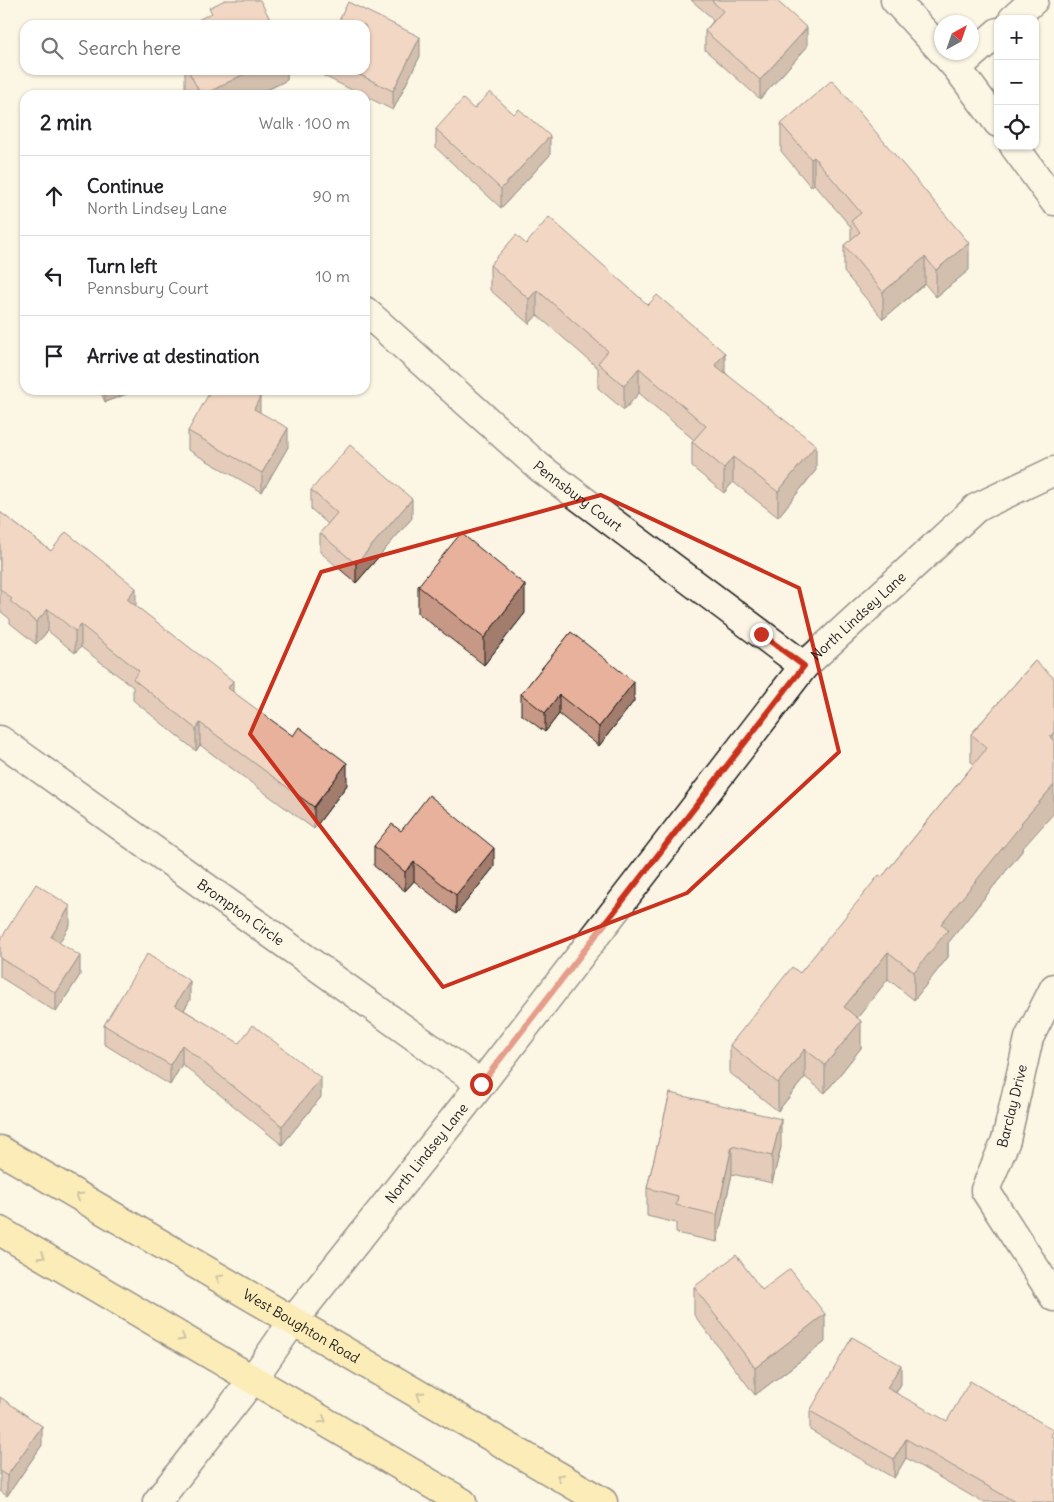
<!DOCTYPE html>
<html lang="en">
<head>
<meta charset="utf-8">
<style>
  body { margin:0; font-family:Delius,sans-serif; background:#f6f6f6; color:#202124 }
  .controls { position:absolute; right:15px; top:15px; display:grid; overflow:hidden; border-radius:10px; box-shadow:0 1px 4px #0004 }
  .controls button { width:45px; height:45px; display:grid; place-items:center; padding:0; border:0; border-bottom:1px solid #e0e0e0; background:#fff; color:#202124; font:25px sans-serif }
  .compass { position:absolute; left:934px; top:15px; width:45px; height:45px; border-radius:50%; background:#fff; box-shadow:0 1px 4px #0004; rotate:40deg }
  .stop { position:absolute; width:15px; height:15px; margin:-11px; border:4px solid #c8321e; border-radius:50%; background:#fff }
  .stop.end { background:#c8321e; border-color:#fff; box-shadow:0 1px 5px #0008 }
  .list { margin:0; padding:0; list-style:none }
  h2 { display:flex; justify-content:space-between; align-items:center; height:65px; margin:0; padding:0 20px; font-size:21px }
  h2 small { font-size:16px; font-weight:400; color:#757577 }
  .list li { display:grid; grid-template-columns:32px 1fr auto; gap:15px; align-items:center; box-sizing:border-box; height:80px; padding:0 20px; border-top:1px solid #e0e0e0 }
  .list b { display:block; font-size:19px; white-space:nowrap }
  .list p { margin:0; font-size:16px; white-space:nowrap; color:#757577 }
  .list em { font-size:16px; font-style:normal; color:#757577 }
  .icon { flex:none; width:28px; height:28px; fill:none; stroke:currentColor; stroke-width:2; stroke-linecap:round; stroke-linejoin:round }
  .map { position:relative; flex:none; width:1054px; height:1502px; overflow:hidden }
  .search { position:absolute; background:#fff; box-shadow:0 1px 4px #0004; left:20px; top:20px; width:350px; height:55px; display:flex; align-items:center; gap:12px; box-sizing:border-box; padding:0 18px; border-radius:15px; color:#757577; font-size:19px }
  .panel { position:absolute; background:#fff; box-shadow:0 1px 4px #0004; left:20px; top:90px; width:350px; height:305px; border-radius:15px }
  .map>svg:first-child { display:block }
</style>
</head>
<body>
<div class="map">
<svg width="1054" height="1502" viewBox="0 0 1054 1502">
  <rect width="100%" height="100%" fill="#fcf5e5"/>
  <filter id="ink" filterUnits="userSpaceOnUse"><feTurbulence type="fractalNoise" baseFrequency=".02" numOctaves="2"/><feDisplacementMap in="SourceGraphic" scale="10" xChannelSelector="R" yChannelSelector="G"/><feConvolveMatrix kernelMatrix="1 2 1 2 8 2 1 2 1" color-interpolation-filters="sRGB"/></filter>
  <g filter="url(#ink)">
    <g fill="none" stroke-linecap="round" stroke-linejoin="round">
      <!-- minor casing -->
      <g stroke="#1c1c1c" stroke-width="31">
        <g id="minor">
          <path d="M895,0L942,51"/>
          <path d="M1013,19L1034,0"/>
          <path d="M943,52L957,68L998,123"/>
          <path d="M957,68L998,32"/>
          <path d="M1014,146L1054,201"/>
          <path id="s1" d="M365,311L539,467L804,666"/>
          <path id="s2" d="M0,740L481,1084"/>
          <path d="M1054,988L1029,1038L1006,1140L985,1190L1054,1297"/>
          <path id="s3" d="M157,1502L253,1379L293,1321L464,1106L804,666L976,508L1054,471"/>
        </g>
      </g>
      <!-- major casing -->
      <g stroke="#1c1c1c" stroke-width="31">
        <g id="major">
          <path id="s4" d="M0,1150L603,1502"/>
          <path d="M0,1231L462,1502"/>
        </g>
      </g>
      <!-- minor -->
      <use href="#minor" stroke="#fcf5e5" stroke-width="28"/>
      <!-- major -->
      <use href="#major" stroke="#fde080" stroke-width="28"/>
    </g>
    <!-- wall -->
    <path fill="#c79885" stroke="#1c1c1c" d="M691,0H776L807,47L760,99L705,50V31L713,21L712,20V18Z
      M420,56L393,110L365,96V95H362L322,75V70H365Z
      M185,70H287V80L257,95H187L185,91Z
      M474,109L550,155L501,208L436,148V129Z
      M781,124L969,270L936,297L925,284L883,319L844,272V245L851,240V227L814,184L811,187L781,151Z
      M526,244L725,372L816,470L778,517L733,482L724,493L692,467V442L694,440L639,393L624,410L598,388V368L537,315L529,324L490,290V265Z
      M100,390H137L105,402Z
      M260,412L288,447L262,492L188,450V431Z
      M311,490L412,518L356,583L320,552V533L328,524L311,509Z
      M0,512L51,551L136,606L233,692L347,785L314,829L200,745L196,751L133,700V687L81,647L75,653L48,631L36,644L10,623V619L0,611Z
      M418,586L525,613L484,665L418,613Z
      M571,632L634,701L599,746L559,714L545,732L521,714V694Z
      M1035,661L1022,851L948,943V957L914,1000L888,979L857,1018L861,1048L825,1093L805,1077L778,1111L730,1073V1045L800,973L882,877L974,764L971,762V734Z
      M401,831L494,867L456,914L414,881L405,891L374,866V846Z
      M70,925L59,942L80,975L56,1012L0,977V940Z
      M190,1000L184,1010L321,1097L282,1145L182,1064L170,1085L104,1044V1025Z
      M670,1093L781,1147L772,1183L732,1174L717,1242L676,1233V1223L647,1216V1188Z
      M694,1287L762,1290L825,1342L755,1395L694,1315Z
      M901,1384L896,1393L1054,1502H982L906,1458L894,1478L810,1430V1411Z
      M0,1397L42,1445L7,1496L0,1491Z"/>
    <!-- shaded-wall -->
    <path fill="#a27c6c" stroke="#1c1c1c" d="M807,28V47L760,99V80Z
      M420,37V56L393,110V91Z
      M252,70H287V80L257,95H203Z
      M550,136V155L501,208V189Z
      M814,157V184L811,187V159Z
      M969,243V270L936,297V270Z
      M925,257V284L883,319V292Z
      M537,290V315L529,324V299Z
      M725,353V378L715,365Z
      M639,368V393L624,410V386Z
      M105,390H137L105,402Z
      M260,397V417L254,409Z
      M288,428V447L262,492V473Z
      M816,445V470L778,517V492Z
      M733,457V482L724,493V468Z
      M412,499V518L356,583V564Z
      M525,585V613L484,665V638Z
      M136,588V610L127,599Z
      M48,609V631L36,644V622Z
      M81,625V647L75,653V631Z
      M233,681V703L228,688Z
      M634,682V701L599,746V727Z
      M559,695V714L545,732V713Z
      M200,723V745L196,751V729Z
      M1054,732V760L1050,737Z
      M347,763V785L314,829V807Z
      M1054,785V813L1022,849V851L948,943V957L914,1000V972L941,924L1021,823Z
      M494,848V867L456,914V895Z
      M414,862V881L405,891V872Z
      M70,906V925L51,956V937Z
      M888,952V979L844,1035V1007Z
      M80,956V975L56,1012V993Z
      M190,981V1000L175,1024V1005Z
      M861,1021V1048L825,1093V1065Z
      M182,1045V1064L170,1085V1065Z
      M805,1049V1077L778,1111V1083Z
      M321,1078V1097L282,1145V1126Z
      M781,1119V1147L772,1183V1156Z
      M732,1146V1174L717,1242V1215Z
      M825,1314V1342L755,1395V1368Z
      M901,1365V1384L887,1407V1388Z
      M42,1426V1445L7,1496V1476Z
      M906,1439V1458L894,1478V1459Z"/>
    <!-- building -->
    <path fill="#e7b19b" stroke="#1c1c1c" d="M225,0H260L273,25H188L212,13L209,8Z
      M713,0H776L807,28L760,80L705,31L723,11L712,1Z
      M348,2L420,37L393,91L350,70H365V25H337Z
      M188,70H252L203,95H201Z
      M832,80L969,243L936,270L925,257L883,292L844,245L860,232L851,221L861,213L814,157L811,159L781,124Z
      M490,92L514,114L519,109L550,136L501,189L436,129L463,99L474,109Z
      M549,217L648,305L657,295L725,353L715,365L816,445L778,492L733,457L724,468L692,442L706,426L639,368L624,386L598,363L608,351L537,290L529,299L490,265L516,235L526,244Z
      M211,390H247L260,397L254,409L288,428L262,473L188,431Z
      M350,445L412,499L356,564L320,533L337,513L311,490Z
      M0,512L51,551L66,532L136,588L127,599L233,681L228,688L293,736L299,727L347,763L314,807L200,723L196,729L133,679L139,671L81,625L75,631L48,609L36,622L10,601L12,599L0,589Z
      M461,533L525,585L484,638L418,586Z
      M571,632L634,682L599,727L559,695L545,713L521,694Z
      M1035,661L1054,678V732L1050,737L1054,741V785L1021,823L1022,824L941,924L948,930L914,972L888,952L844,1007L861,1021L825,1065L805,1049L778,1083L730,1045L792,967L800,973L879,875L882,877L987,748L971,734Z
      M429,795L494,848L456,895L414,862L405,872L374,846L392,824L401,831Z
      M36,884L70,906L51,937L80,956L56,993L0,958V940Z
      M147,954L190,981L175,1005L239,1043L253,1025L321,1078L282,1126L182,1045L170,1065L104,1025Z
      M670,1093L781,1119L772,1156L732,1146L717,1215L676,1205L678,1196L647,1188Z
      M736,1255L762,1290L790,1269L825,1314L755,1368L694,1287Z
      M852,1337L901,1365L887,1388L947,1421L970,1381L1054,1430L1051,1436L1054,1438V1502H1015L906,1439L894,1459L810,1411Z
      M0,1397L42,1426L7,1476L0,1471Z"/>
    <!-- one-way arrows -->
    <defs><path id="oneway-chevron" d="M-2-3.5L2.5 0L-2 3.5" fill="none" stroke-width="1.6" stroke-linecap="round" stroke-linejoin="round" transform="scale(1.25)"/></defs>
    <g stroke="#988853">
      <use href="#oneway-chevron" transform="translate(79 1196) rotate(-150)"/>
      <use href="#oneway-chevron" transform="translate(42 1256) rotate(30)"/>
      <use href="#oneway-chevron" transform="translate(219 1278) rotate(-150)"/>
      <use href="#oneway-chevron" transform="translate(182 1338) rotate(30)"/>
      <use href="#oneway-chevron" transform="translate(420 1395) rotate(-150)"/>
      <use href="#oneway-chevron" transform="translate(323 1420) rotate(30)"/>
      <use href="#oneway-chevron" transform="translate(560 1477) rotate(-150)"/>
    </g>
  </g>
  <g fill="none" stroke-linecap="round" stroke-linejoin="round" filter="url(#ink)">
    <!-- route -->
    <path stroke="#c8321e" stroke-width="6" d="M481,1084L804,666L761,634"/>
  </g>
  <!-- marked area -->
  <path d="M0 0H1054V1502H0ZM601,495L799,588L839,752L687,893L443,987L250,734L321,572Z" fill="#fcf5e5" fill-opacity=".55" fill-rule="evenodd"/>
  <path fill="none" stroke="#c8321e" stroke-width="4" stroke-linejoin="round" d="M601,495L799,588L839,752L687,893L443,987L250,734L321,572Z"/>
  <g text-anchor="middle" stroke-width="4" stroke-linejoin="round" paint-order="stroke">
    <!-- street labels -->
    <g font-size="14" fill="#1c1c1c" stroke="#fcf5e5">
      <text dy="5" stroke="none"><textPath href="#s1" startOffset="282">Pennsbury Court</textPath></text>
      <text dy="5" stroke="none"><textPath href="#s3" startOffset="1131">North Lindsey Lane</textPath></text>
      <text dy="5" stroke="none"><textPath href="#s2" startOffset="296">Brompton Circle</textPath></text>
      <text transform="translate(1012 1106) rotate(-76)" y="5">Barclay Drive</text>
      <text dy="5" stroke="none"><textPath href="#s3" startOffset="441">North Lindsey Lane</textPath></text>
      <text dy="5" stroke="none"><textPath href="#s4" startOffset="349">West Boughton Road</textPath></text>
    </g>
  </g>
</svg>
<div class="controls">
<button>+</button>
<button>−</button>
<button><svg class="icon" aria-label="locate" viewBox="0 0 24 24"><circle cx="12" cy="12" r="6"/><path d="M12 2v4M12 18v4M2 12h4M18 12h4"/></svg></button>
</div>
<svg class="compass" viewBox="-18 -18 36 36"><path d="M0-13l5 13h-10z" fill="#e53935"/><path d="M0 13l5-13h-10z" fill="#757577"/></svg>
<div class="stop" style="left:481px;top:1084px"></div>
<div class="stop end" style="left:761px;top:634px"></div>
<div class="search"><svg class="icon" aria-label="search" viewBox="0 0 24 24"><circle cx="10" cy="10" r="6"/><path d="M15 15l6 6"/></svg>Search here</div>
<section class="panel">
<h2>2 min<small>Walk · 100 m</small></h2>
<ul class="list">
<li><svg class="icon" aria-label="ahead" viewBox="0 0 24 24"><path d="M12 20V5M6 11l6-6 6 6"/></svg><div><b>Continue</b><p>North Lindsey Lane</p></div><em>90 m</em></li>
<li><svg class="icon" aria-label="left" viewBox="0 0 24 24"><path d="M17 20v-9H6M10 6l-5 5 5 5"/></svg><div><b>Turn left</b><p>Pennsbury Court</p></div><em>10 m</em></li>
<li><svg class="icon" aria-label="arrive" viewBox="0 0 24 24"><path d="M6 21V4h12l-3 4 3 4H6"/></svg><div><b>Arrive at destination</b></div></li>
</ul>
</section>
</div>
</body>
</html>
